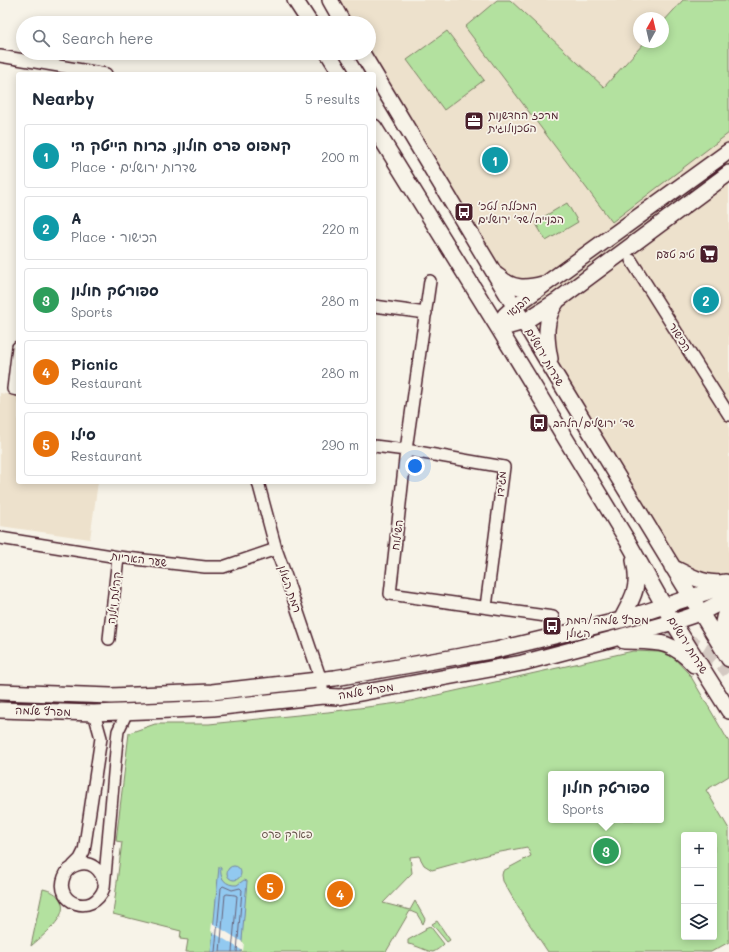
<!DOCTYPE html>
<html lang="en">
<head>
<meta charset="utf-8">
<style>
  body { margin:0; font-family:Mali,"Playpen Sans Hebrew",sans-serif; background:#f2f2f3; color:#1f2937 }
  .controls { position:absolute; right:12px; bottom:12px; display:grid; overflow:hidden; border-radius:4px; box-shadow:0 2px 10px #0003 }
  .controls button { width:36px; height:36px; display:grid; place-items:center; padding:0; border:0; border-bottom:1px solid #e0e1e3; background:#fff; color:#1f2937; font:20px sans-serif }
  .compass { position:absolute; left:633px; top:12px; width:36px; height:36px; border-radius:50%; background:#fff; box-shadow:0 2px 10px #0003; rotate:8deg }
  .you { position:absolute; left:415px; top:466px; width:14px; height:14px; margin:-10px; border:3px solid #fff; border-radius:50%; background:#1a73e8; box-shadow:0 0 0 6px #1a73e833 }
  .badge { display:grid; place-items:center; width:26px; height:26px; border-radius:50%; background:#4a1f2b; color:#fff; font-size:13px; font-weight:700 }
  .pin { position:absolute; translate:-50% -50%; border:2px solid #fff; box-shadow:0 1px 4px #0006 }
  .popup { position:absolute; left:548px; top:771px; width:116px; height:52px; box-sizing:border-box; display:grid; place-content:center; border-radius:4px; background:#fff; filter:drop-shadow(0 1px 3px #0005); font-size:13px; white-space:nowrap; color:#747a83 }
  .popup b { font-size:15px; color:#1f2937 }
  .popup::after { content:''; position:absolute; left:50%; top:100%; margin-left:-8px; border:8px solid transparent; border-top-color:#fff }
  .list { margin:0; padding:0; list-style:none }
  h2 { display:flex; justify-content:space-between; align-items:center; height:52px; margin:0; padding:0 16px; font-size:17px }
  h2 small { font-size:13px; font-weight:400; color:#747a83 }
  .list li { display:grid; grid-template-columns:26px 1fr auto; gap:12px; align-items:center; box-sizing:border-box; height:64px; margin:0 8px 8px; padding:0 8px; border:1px solid #e0e1e3; border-radius:4px }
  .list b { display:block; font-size:15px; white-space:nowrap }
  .list p { margin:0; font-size:13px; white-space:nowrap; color:#747a83 }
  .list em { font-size:13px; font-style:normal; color:#747a83 }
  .icon { flex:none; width:22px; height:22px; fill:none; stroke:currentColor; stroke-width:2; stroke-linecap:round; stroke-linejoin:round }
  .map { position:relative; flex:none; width:729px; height:952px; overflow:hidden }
  .search { position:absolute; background:#fff; box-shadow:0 2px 10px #0003; left:16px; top:16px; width:360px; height:44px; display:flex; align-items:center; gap:10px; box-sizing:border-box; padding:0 14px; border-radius:22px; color:#747a83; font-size:15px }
  .panel { position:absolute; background:#fff; box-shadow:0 2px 10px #0003; left:16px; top:72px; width:360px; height:412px; border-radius:4px }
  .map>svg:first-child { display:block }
</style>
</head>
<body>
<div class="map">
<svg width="729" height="952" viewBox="0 0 729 952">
  <rect width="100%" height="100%" fill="#f7f3e8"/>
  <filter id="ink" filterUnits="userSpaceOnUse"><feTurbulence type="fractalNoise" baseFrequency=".025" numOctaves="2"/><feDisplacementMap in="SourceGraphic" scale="8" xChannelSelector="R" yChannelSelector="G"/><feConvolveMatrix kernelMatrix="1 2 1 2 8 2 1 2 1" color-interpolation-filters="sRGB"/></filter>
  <g filter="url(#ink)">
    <!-- built -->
    <path fill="#ede1cc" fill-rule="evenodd" d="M337,0H729V647L369,53V23H350ZM639,18H663V42H639Z
      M0,393L18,396V482H98L90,539L0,526Z"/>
    <!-- green -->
    <path fill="#b3e19f" stroke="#7e8065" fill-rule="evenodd" d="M497,0H510L604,87L645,42H663V22L683,0H729V133L612,222L465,27Z
      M447,31L484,80L444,110L407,60Z
      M567,203L578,222L546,241L535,222Z
      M633,651L660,652L673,657L690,675L729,742V776L706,790L729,829V942L711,952H548L518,907L503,881L502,875L503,871L531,856L527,847L490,854L432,870L424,865L419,856L410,857L412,873L383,903L410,910L415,901L425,919L423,924L417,914L410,911L386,952H186L188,940L180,939L181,931L113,914L122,842L116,841L129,733L155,724H209L328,712L406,702ZM551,774H661V820H551ZM684,835H714V937H684Z
      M43,889C51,891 57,893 61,901C69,917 42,936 31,946Z
      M437,921L450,940L447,942L432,924Z
      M430,926L444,944C441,947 436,951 433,952C428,952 416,945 408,944V940L426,930L425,928Z"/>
    <!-- water -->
    <path fill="#92c9f0" stroke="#7585a1" d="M227 873a7 7 0 1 1 14 0a7 7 0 1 1-14 0Z
      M219,867L221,868C219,878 226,886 237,885L244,880L247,881L241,952H211Z"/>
    <!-- pier -->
    <path fill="#f7f3e8" d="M212,923L244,943L243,951L211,931Z"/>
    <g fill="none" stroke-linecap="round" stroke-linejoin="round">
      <!-- shore -->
      <path stroke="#67637a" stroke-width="1" d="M215,952L221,888L223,886L232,890L240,888L242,890L237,952
        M220,952L225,895L227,894L235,895L237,896L232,952"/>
      <!-- secondary-tunnel -->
      <path stroke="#d4c9c2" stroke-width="15" stroke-dasharray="15 8" stroke-linecap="butt" d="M638,632C672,633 708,644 729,672"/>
      <!-- street casing -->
      <g stroke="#4a1f2b" stroke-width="14">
        <path id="street" d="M0,56L106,74
          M631,260L729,415
          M430,281L406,450L390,594L553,617
          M374,306L426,313
          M18,347L13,389L18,390
          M374,446L406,450L504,467L486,607
          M258,482L276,549L284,571L321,680L323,696
          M0,538L118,557L205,567H223L276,549
          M109,639L118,557
          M73,866L80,859L84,851L101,738L94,713
          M104,883C101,870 91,860 77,865C71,867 66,871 64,877C54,903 93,918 104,888L117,739L118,731L127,712"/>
      </g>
      <!-- secondary casing -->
      <g stroke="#4a1f2b" stroke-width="18">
        <path id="secondary" d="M295,0L310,23
          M330,0L343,23
          M328,53L341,74
          M362,53L552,369L729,659
          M374,127L499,329L627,540L673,622L729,711
          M498,276C512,289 525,289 543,284
          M499,329L505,315L515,306L729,151
          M499,329L524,322L558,300L729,173
          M550,359C546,338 544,319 557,301
          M672,567C689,575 706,586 725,582
          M621,620C634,596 640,587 634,560
          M624,641C656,642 671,639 694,665
          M727,649C722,633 720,621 729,606
          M0,692L111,696L212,692L335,678L496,650L621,620L707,592L729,583
          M0,710L94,713L171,710L213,708L323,696L339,697L522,663L609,640L673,622L700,613L729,598"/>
      </g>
      <!-- street -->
      <use href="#street" stroke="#f7f3e8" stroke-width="11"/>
      <!-- secondary -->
      <use href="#secondary" stroke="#f7f3e8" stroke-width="15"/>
    </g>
  </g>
  <!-- icons -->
  <defs>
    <g id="office-square" transform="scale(1)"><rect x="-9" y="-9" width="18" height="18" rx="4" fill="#4a1f2b" stroke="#f7f3e8"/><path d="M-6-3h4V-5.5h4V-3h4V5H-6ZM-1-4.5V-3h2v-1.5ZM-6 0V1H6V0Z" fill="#fff"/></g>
    <g id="bus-square" transform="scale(1)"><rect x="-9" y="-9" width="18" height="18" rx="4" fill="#4a1f2b" stroke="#f7f3e8"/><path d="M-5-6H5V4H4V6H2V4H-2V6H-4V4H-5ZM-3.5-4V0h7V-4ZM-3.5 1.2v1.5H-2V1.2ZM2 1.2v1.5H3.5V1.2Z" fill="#fff"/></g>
    <g id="supermarket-square" transform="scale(1)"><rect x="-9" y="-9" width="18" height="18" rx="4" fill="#4a1f2b" stroke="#f7f3e8"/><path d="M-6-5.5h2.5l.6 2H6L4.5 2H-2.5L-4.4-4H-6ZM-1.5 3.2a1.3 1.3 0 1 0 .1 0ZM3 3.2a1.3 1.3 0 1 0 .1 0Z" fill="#fff"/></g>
  </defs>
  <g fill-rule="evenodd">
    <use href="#office-square" x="474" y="121"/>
    <use href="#bus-square" x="464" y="212"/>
    <use href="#supermarket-square" x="709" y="254"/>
    <use href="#bus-square" x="539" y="423"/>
    <use href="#bus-square" x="552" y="626"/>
  </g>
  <g text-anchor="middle" stroke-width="3.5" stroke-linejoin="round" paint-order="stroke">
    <!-- poi labels -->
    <g font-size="11" fill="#4a1f2b" stroke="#f7f3e8" text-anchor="start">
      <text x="488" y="119">מרכז החדשנות<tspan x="488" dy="13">הטכנולוגית</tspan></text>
      <text x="478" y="210">המכללה לטכ׳<tspan x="478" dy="13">הבנייה/שד׳ ירושלים</tspan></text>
      <text x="695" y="258" text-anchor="end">טיב טעם</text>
      <text x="553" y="427">שד׳ ירושלים/הלהב</text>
      <text x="566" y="624">מפרץ שלמה/רמת<tspan x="566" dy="13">הגולן</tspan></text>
    </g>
    <!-- street labels -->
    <g font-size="11" fill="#4a1f2b" stroke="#f7f3e8">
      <text transform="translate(518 306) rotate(-41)" y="4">הבנאי</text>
      <text transform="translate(680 337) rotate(58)" y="4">הכישור</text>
      <text transform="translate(545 357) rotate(60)" y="4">שדרות ירושלים</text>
      <text transform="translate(501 484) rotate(-85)" y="4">מגידו</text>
      <text transform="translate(397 535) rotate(-83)" y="4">השילוח</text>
      <text transform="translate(139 559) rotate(7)" y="4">שער האריות</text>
      <text transform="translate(290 589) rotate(71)" y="4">רמת הגולן</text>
      <text transform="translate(114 598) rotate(-83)" y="4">קהילת וילנה</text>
      <text transform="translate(688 645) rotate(58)" y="4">שדרות ירושלים</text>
      <text transform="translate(366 691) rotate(-9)" y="4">מפרץ שלמה</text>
      <text transform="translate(43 711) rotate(2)" y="4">מפרץ שלמה</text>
    </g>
    <!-- park labels -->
    <g font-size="11" fill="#645048" stroke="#f7f3e8">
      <text x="287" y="838">פארק פרס</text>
    </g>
  </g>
</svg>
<div class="controls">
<button>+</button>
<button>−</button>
<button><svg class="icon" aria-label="layers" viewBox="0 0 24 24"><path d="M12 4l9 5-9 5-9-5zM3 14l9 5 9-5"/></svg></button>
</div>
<svg class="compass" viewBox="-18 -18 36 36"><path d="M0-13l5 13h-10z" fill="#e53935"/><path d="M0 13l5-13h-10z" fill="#747a83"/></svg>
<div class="you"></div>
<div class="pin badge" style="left:495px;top:160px;background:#0f9aa8">1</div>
<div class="pin badge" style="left:706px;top:300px;background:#0f9aa8">2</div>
<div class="pin badge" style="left:606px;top:851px;background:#2e9e5b">3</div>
<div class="popup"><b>ספורטק חולון</b>Sports</div>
<div class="pin badge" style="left:340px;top:894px;background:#e8710a">4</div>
<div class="pin badge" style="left:270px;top:887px;background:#e8710a">5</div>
<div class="search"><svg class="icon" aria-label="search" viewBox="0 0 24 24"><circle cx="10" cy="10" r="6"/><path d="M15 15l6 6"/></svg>Search here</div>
<section class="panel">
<h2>Nearby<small>5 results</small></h2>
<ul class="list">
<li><span class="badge" style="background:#0f9aa8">1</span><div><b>קמפוס פרס חולון, ברוח הייטק הי</b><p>Place · שדרות ירושלים</p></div><em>200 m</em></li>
<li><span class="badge" style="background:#0f9aa8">2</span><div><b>A</b><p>Place · הכישור</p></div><em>220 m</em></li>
<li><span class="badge" style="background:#2e9e5b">3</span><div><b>ספורטק חולון</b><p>Sports</p></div><em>280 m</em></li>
<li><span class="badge" style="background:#e8710a">4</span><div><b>Picnic</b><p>Restaurant</p></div><em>280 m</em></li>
<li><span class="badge" style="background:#e8710a">5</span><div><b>סילו</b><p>Restaurant</p></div><em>290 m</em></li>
</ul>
</section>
</div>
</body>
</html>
